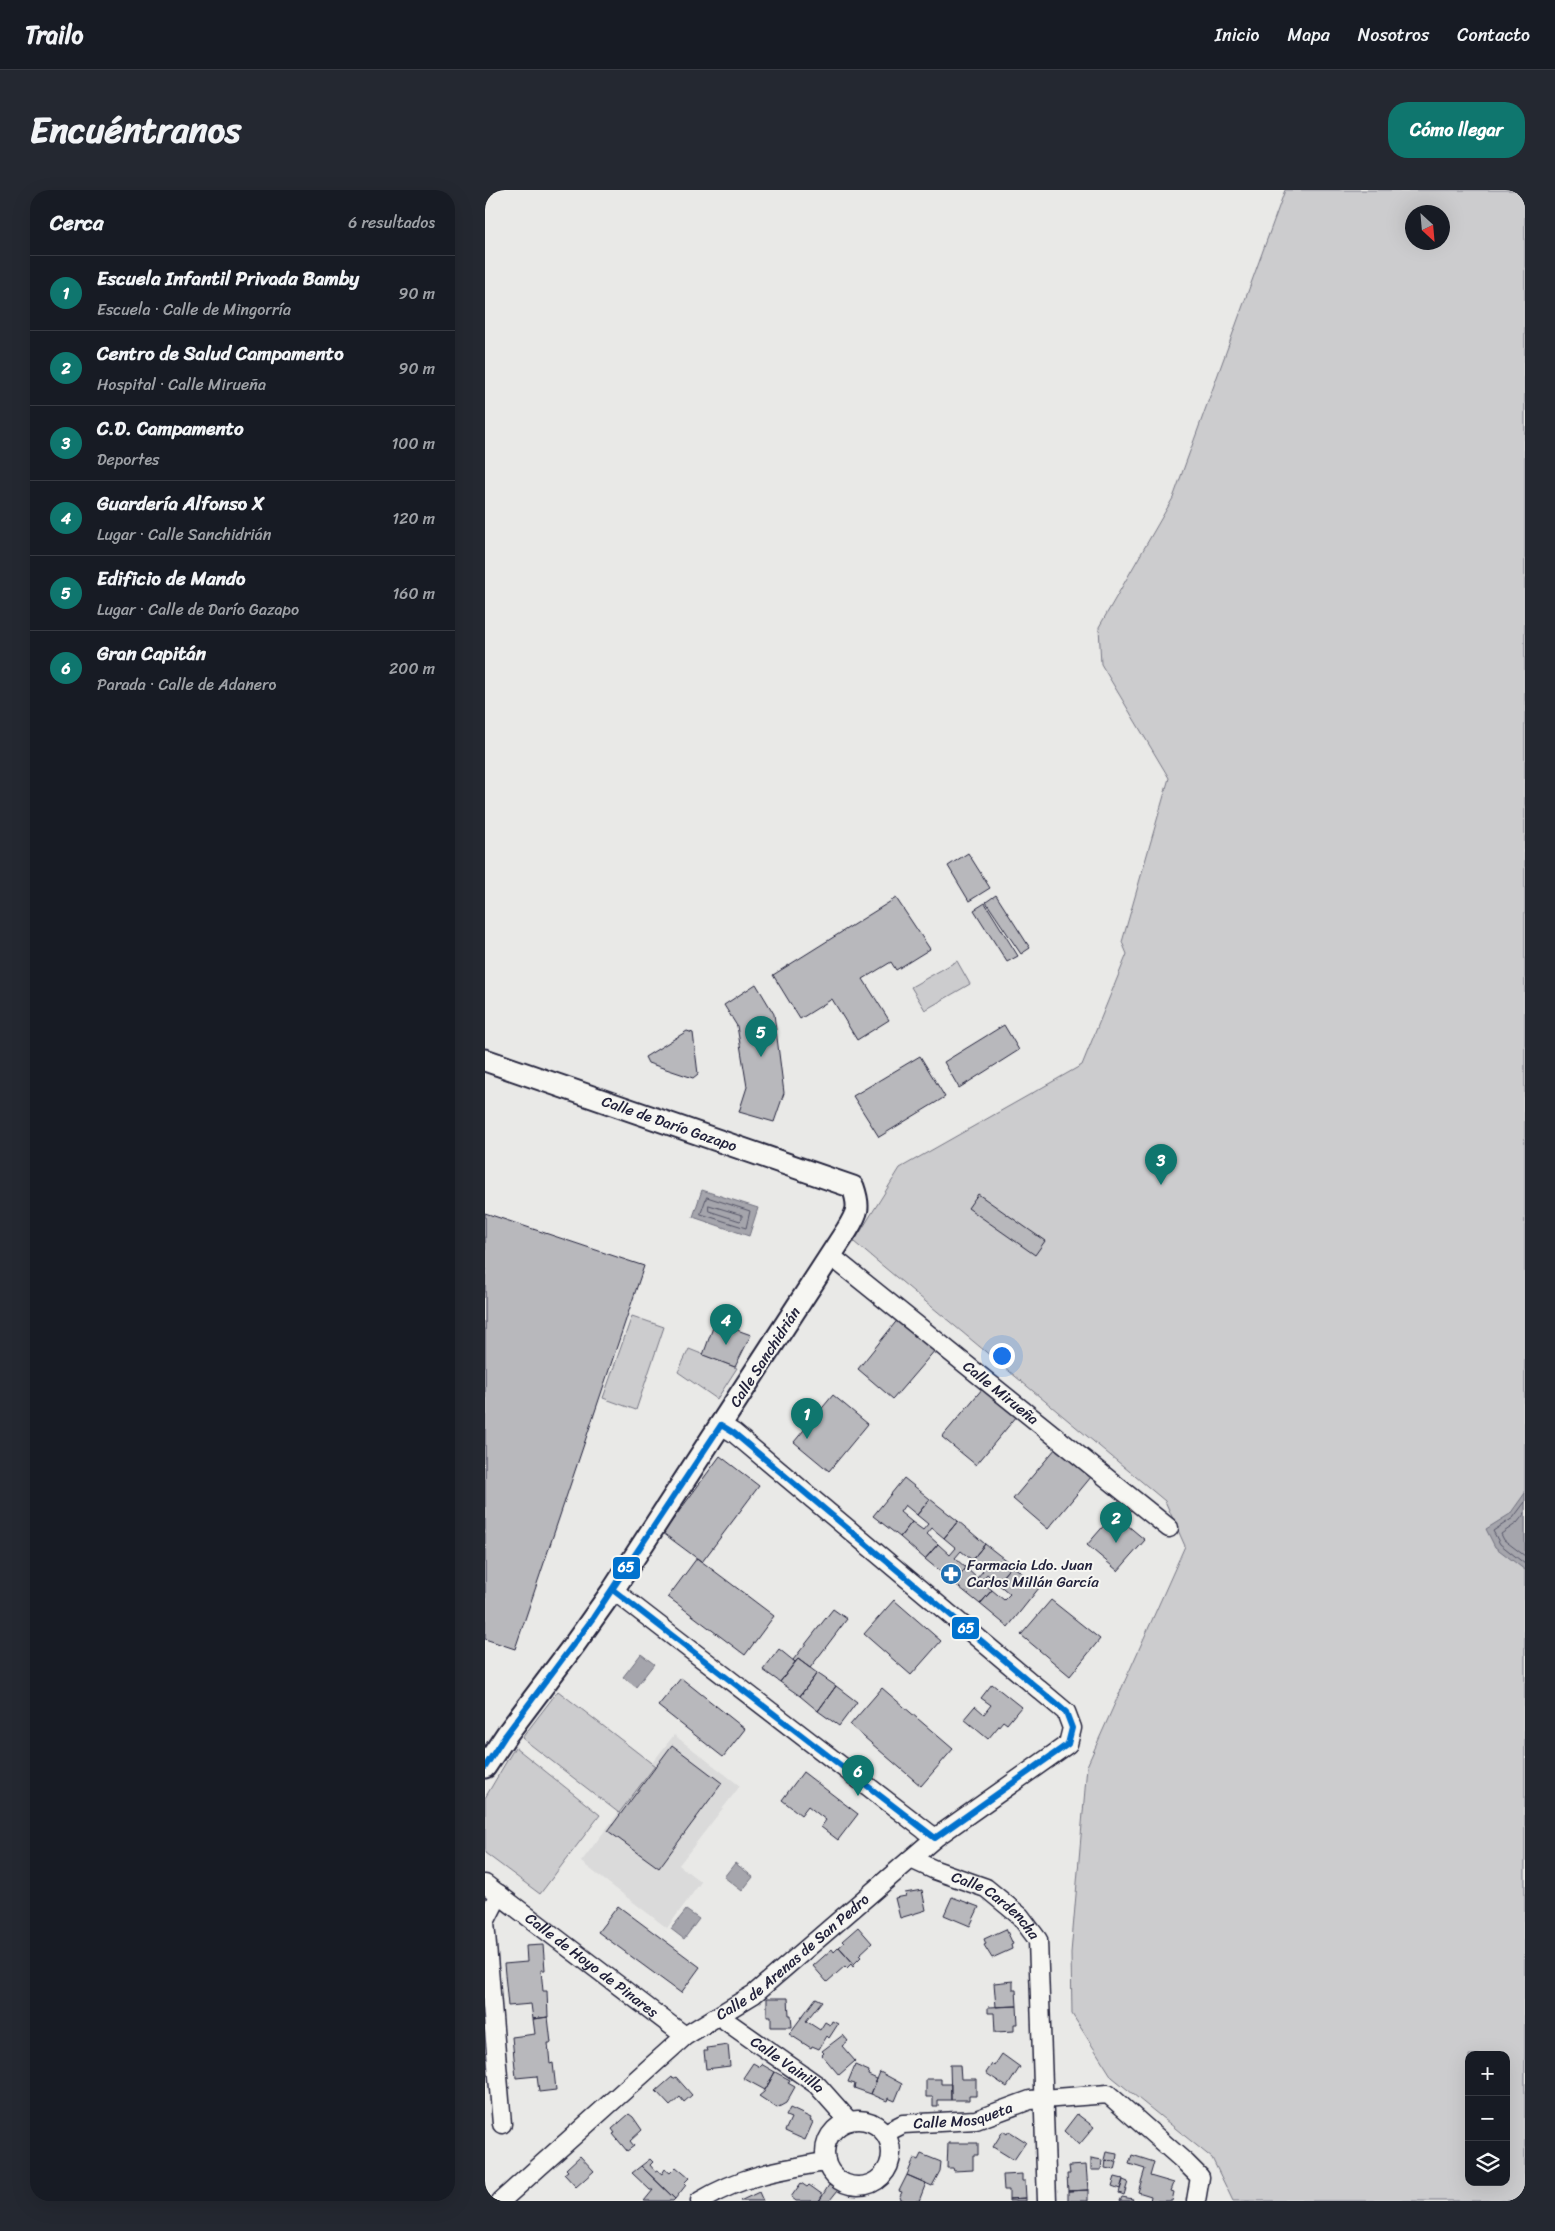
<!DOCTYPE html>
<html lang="es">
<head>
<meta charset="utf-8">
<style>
  body { margin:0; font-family:Sriracha,sans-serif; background:#242831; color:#f1f3f6 }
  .controls { position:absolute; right:15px; bottom:15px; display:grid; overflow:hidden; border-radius:10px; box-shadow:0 5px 20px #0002 }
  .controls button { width:45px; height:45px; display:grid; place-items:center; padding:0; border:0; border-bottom:1px solid #363941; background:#171b24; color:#f1f3f6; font:25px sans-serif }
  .compass { position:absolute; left:920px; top:15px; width:45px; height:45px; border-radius:50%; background:#171b24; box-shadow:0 5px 20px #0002; rotate:154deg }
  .you { position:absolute; left:516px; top:1165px; width:18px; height:18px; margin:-12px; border:4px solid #fff; border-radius:50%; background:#1a73e8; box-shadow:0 0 0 8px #1a73e833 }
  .badge { display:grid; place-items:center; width:32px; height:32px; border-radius:50%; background:#0f766e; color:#fff; font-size:16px; font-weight:700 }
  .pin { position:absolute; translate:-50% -41px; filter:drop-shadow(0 1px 2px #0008) }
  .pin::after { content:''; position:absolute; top:26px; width:18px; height:15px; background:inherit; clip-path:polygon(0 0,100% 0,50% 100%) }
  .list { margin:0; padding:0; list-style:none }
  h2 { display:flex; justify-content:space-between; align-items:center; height:65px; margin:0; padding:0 20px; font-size:21px }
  h2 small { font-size:16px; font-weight:400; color:#9ea1a6 }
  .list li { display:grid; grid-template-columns:32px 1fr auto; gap:15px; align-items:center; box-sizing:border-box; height:75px; padding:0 20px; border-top:1px solid #363941 }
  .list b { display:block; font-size:19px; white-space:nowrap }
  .list p { margin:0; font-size:16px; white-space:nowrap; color:#9ea1a6 }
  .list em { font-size:16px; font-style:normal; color:#9ea1a6 }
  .icon { flex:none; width:28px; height:28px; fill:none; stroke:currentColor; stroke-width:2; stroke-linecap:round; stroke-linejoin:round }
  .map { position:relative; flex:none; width:1040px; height:2011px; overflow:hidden; border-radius:20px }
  header { display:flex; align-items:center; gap:30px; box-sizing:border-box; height:70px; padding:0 25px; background:#171b24; border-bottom:1px solid #363941 }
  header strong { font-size:24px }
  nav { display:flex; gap:28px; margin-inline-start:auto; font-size:18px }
  .intro { display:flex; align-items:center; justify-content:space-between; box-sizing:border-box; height:120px; padding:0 30px }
  h1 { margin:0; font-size:35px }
  .button { padding:12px 22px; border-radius:20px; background:#0f766e; color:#fff; font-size:18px; font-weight:700 }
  main { display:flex; gap:30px; padding:0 30px }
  aside { flex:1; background:#171b24; border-radius:20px; box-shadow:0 5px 20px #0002 }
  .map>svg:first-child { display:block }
</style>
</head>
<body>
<header>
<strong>Trailo</strong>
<nav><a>Inicio</a><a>Mapa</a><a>Nosotros</a><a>Contacto</a></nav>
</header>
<div class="intro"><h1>Encuéntranos</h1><a class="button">Cómo llegar</a></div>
<main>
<aside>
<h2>Cerca<small>6 resultados</small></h2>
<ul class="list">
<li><span class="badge">1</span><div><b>Escuela Infantil Privada Bamby</b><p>Escuela · Calle de Mingorría</p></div><em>90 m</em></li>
<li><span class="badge">2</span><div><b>Centro de Salud Campamento</b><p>Hospital · Calle Mirueña</p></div><em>90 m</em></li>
<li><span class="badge">3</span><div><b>C.D. Campamento</b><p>Deportes</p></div><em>100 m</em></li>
<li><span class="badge">4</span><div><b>Guardería Alfonso X</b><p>Lugar · Calle Sanchidrián</p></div><em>120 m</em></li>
<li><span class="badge">5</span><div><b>Edificio de Mando</b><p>Lugar · Calle de Darío Gazapo</p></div><em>160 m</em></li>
<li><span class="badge">6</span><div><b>Gran Capitán</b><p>Parada · Calle de Adanero</p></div><em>200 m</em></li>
</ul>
</aside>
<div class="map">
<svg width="1040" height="2011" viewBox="0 0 1040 2011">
  <rect width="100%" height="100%" fill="#e9e9e7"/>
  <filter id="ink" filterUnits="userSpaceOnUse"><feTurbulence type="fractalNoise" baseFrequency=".02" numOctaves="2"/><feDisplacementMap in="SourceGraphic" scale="10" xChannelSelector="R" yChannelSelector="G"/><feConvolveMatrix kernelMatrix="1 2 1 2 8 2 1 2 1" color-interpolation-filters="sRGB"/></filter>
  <g filter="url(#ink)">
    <!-- built -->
    <path fill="#dadada" d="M73,1501L167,1573L189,1545L255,1596L194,1675L216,1692L182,1738L96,1672L134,1622L37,1548Z"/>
    <!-- green -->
    <path fill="#ccccce" stroke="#777784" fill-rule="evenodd" d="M800,0H1040V2011H748L727,1968L627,1887L587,1824L586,1763L602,1576L700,1356L680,1311L369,1052L415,978L597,875L642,764L637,752L684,588L616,474L614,437L688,308ZM928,22H958V52H928ZM984,1865H1021V1992H984Z
      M472,771L485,794L440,820L426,797Z
      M147,1126L179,1137L151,1220L118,1208Z
      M204,1159L252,1178L232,1209L193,1182Z
      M73,1501L170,1576L134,1623L37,1548Z
      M30,1557L115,1625L55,1704L0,1663V1608Z"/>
    <!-- water -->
    <path fill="#a5a5ac" stroke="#71717f" d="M217,1000L273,1018L264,1046L208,1027Z
      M1040,1303V1380L1010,1357L1001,1339L1025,1324Z
      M156,1464L169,1474L151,1497L138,1487Z
      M250,1673L268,1687L257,1701L239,1687Z
      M201,1720L214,1729L199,1749L186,1739Z"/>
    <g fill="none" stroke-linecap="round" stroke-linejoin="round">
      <!-- shore -->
      <path stroke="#565668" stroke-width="1" d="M222,1007L265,1021L261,1038L216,1024Z
        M224,1015L257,1025V1029L255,1031L224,1021Z
        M1040,1312L1028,1328L1008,1341L1015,1354L1040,1374
        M1040,1323L1032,1333L1016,1344L1019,1350L1040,1366"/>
    </g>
    <!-- building -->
    <path fill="#b8b8bc" stroke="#22223b" d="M483,663L505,698L484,711L463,676Z
      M511,705L545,758L536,764L501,712Z
      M411,708L445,759L411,780L406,772L378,789L404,830L372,850L347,809L315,829L288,785Z
      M500,713L533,766L522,772L489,720Z
      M271,794L289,824L299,903L289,932L254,922L262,897L252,836L239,815Z
      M519,835L534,860L474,898L459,872Z
      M202,841L208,843L213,884L208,888L163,873L160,867Z
      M435,866L460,907L394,947L368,906Z
      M493,1004L560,1051L550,1065L483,1018Z
      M0,1023L159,1076L30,1459L0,1449Z
      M414,1128L451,1159L408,1209L373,1179Z
      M230,1132L266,1145L250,1177L218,1165Z
      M498,1198L532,1226L491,1275L457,1247Z
      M348,1205L383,1234L344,1281L309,1252Z
      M571,1258L606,1287L563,1339L528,1309Z
      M235,1266L274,1296L217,1372L178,1343Z
      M419,1288L445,1309L432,1325L420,1315L415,1322L427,1332L415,1347L388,1326Z
      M445,1309L473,1331L459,1348L447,1338L442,1344L453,1354L440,1369L415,1347L427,1332L438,1340L443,1334L432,1325Z
      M629,1324L660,1350L633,1381L602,1355Z
      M473,1331L500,1354L487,1370L476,1361L470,1368L481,1378L469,1393L440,1369L453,1354L465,1365L471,1358L459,1348Z
      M500,1354L527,1375L512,1393L502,1384L496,1391L507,1400L495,1414L469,1393L481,1378L492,1388L498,1381L487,1370Z
      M212,1368L289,1426L260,1465L183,1407Z
      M527,1375L554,1398L523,1437L495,1414L507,1400L519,1410L525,1404L512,1393Z
      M409,1410L456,1451L426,1485L379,1444Z
      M566,1410L615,1449L585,1486L536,1445Z
      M348,1419L362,1429L325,1478L313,1469L310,1472L308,1470Z
      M294,1459L310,1472L295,1492L278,1480Z
      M313,1469L332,1483L315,1506L295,1492Z
      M332,1483L351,1496L333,1521L315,1506Z
      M196,1488L260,1539L238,1567L173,1516Z
      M507,1494L536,1517L522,1534L518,1531L503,1549L479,1529L490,1516L499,1524L506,1515L496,1508Z
      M351,1496L372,1512L354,1536L333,1521Z
      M397,1498L468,1559L436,1596L365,1535Z
      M187,1555L237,1593L174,1678L123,1641Z
      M318,1582L373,1624L353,1650L336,1637L341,1630L323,1616L316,1625L297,1610Z
      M437,1700L441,1720L415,1728L410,1708L421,1706L420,1703Z
      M467,1707L494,1717L485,1736L459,1725Z
      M133,1716L215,1777L196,1803L113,1742Z
      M373,1737L387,1753L374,1765L376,1767L369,1774L354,1757L359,1753L357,1751Z
      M521,1739L528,1754L526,1755L527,1759L507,1768L499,1755L501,1754L499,1749Z
      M58,1755L60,1780H56L58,1801H62L63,1827L48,1829L46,1814L23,1816L19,1774L42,1772L41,1756Z
      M354,1757L370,1775L368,1777L366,1774L362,1778L360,1776L342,1792L328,1776L347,1759L349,1762Z
      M528,1791V1800H531L532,1816L511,1817L509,1793Z
      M282,1808H303L304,1825H306L307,1837H286V1826H282Z
      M331,1808L337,1811L321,1831L335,1840L340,1832L345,1835L347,1831L353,1834L344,1848L342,1846L334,1859L327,1856L326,1858L304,1844Z
      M532,1816L533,1834H529V1841L510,1842L509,1823H503V1817Z
      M63,1827L66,1853H63L65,1874L68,1873L71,1900L54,1902L52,1886L31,1888L27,1847L50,1844L48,1829Z
      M358,1845L363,1851L357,1856L370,1871L354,1885L337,1865L339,1863L337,1861Z
      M243,1855L245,1876L221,1879L219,1861H223L222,1858Z
      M517,1864L535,1877L522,1897L501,1883L507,1874L509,1876Z
      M268,1873L275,1877L276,1874L290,1882L280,1900L258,1888Z
      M370,1875L384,1881L383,1885L392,1889L386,1904L369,1898L370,1894L363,1892Z
      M465,1875H475L476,1889H491V1906H484V1910H466Z
      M290,1882L305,1890L303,1893L310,1897L301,1913L292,1918L274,1906L279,1902Z
      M395,1882L417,1894L410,1911L403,1908L402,1911L386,1904Z
      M187,1887L188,1889L191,1887L207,1905L199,1912L195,1907L185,1916L171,1901Z
      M441,1889H456V1894H466V1910H453V1917H448V1907H441Z
      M305,1918L326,1928L325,1930L328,1932L320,1950L300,1941L306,1928L301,1926Z
      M144,1924L148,1927L157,1940L145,1951L149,1956L142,1961L128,1944L130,1943L127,1939Z
      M592,1924L609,1937L594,1955L579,1941Z
      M518,1941L522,1944L524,1941L541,1952L529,1970L508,1957Z
      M463,1953H493V1965H488V1980L469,1981L468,1978H462Z
      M621,1962L632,1964L631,1972L619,1970Z
      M436,1964L456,1972L455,1981L447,1996L422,1985L429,1968L433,1970Z
      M647,1965L669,1972L665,1986L689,1993L686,2001L689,2002L687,2011H665L666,2006L653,2002L660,1979L644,1974Z
      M95,1966L109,1981L91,1997L79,1984L83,1981L81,1979Z
      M606,1968L617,1970L616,1980H606Z
      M165,1969L168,1972L165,1975L170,1981L172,1980L177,1984L180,1979L185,1983L191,1977L204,1988L199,1993L201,1995L190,2009L156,1976Z
      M621,1970L632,1972L630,1980L620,1978Z
      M601,1975L603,2000L583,2001L582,1984H585L584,1976Z
      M156,1976L190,2009L188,2011H159L168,2000H165L147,1983Z
      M537,1984V1991H540L541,2008L524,2009V2000H519L518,1985Z
      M422,1985L441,1993L434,2011H420L414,2008L417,2002L414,2001Z
      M630,1987L638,1989L635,1999L627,1996Z
      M638,1990L643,1992L639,2005L634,2003Z
      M316,1993L322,1997L324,1995L338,2005L334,2011H311L306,2007Z
      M344,1995L353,2000L345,2010L347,2011H334Z
      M603,2000V2011H583V2001Z
      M274,2002L278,2011H255Z
      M637,2007L648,2009L647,2011H635Z
      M541,2008V2011H524V2009Z"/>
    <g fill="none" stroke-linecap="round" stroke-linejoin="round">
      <!-- minor casing -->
      <g stroke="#22223b" stroke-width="21">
        <g id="minor">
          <path id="s1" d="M346,1066L684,1338"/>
          <path d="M128,1400L450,1648"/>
          <path id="s2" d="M426,1669L450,1680L501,1698L535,1726L553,1750L562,2011"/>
          <path id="s3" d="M0,1694L200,1846"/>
          <path d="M14,1704L0,1732L17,1934"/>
          <path id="s4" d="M234,1826L332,1895L364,1931"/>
          <circle cx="373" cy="1963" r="33"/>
          <path id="s5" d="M400,1943L418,1934L491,1930L545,1910L623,1904L701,1973L715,1987L711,2011"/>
          <path id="s6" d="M16,2011L200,1846L269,1804L450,1648L583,1554L587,1538L581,1522L249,1243L236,1235"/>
          <path d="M215,2011C257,1986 293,1980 340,1972"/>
        </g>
      </g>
      <!-- tertiary casing -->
      <g stroke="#22223b" stroke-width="25">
        <g id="tertiary">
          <path id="s7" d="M0,870L368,997C375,1017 373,1022 362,1040L128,1400L89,1455L22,1544L0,1577"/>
        </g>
      </g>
      <!-- minor -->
      <use href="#minor" stroke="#f6f6f2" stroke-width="18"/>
      <!-- tertiary -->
      <use href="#tertiary" stroke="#f6f6f2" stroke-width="21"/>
      <!-- bus-1 casing -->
      <g stroke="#f6f6f2" stroke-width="10">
        <path id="bus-1" d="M0,1577L20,1546L108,1428L236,1235L249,1243L581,1522L587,1538L583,1554L450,1648L128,1400"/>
      </g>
      <!-- bus-1 -->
      <use href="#bus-1" stroke="#0072ce" stroke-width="6"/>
    </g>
  </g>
  <!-- icons -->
  <defs>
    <g id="pharmacy-disc" transform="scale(1.125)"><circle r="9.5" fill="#1f6fb2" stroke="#f6f6f2"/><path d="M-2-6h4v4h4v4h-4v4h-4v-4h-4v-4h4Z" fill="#fff"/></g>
  </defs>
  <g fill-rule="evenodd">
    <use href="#pharmacy-disc" x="466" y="1384"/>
  </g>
  <g text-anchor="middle" stroke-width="4" stroke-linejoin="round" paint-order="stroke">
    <!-- street labels -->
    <g font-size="15" fill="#22223b" stroke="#f6f6f2">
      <text dy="5" stroke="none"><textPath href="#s7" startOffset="195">Calle de Darío Gazapo</textPath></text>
      <text transform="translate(280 1167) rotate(-57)" y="5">Calle Sanchidrián</text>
      <text dy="5" stroke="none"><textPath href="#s1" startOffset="218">Calle Mirueña</textPath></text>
      <text dy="5" stroke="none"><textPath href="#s2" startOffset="98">Calle Cardencha</textPath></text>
      <text dy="5" stroke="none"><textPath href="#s6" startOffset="381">Calle de Arenas de San Pedro</textPath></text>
      <text dy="5" stroke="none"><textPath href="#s3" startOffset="134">Calle de Hoyo de Pinares</textPath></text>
      <text dy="5" stroke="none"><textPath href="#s4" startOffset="84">Calle Vainilla</textPath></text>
      <text dy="5" stroke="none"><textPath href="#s5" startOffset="81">Calle Mosqueta</textPath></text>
    </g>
    <!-- poi labels -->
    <g font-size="15" fill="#22223b" stroke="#f6f6f2" text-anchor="start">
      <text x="482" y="1380">Farmacia Ldo. Juan<tspan x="482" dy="17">Carlos Millán García</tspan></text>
    </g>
  </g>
  <g stroke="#f6f6f2" stroke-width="2">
    <rect x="127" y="1366" width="29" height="24" rx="5" fill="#0072ce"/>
    <rect x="466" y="1426" width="29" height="24" rx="5" fill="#0072ce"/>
  </g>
  <g font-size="14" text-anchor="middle" font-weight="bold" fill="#fff">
    <text x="141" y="1382">65</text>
    <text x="481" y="1443">65</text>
  </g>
</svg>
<div class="controls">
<button>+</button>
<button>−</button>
<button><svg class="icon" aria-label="layers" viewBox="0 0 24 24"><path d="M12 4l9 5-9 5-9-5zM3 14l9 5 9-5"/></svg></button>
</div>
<svg class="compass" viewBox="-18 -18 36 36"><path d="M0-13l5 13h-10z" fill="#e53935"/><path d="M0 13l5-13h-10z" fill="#9ea1a6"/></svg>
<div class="you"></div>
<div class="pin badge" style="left:322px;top:1249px">1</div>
<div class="pin badge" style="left:631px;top:1353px">2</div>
<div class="pin badge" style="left:676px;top:995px">3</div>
<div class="pin badge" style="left:241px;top:1155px">4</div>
<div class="pin badge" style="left:276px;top:867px">5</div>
<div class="pin badge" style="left:373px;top:1606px">6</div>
</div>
</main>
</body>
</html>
